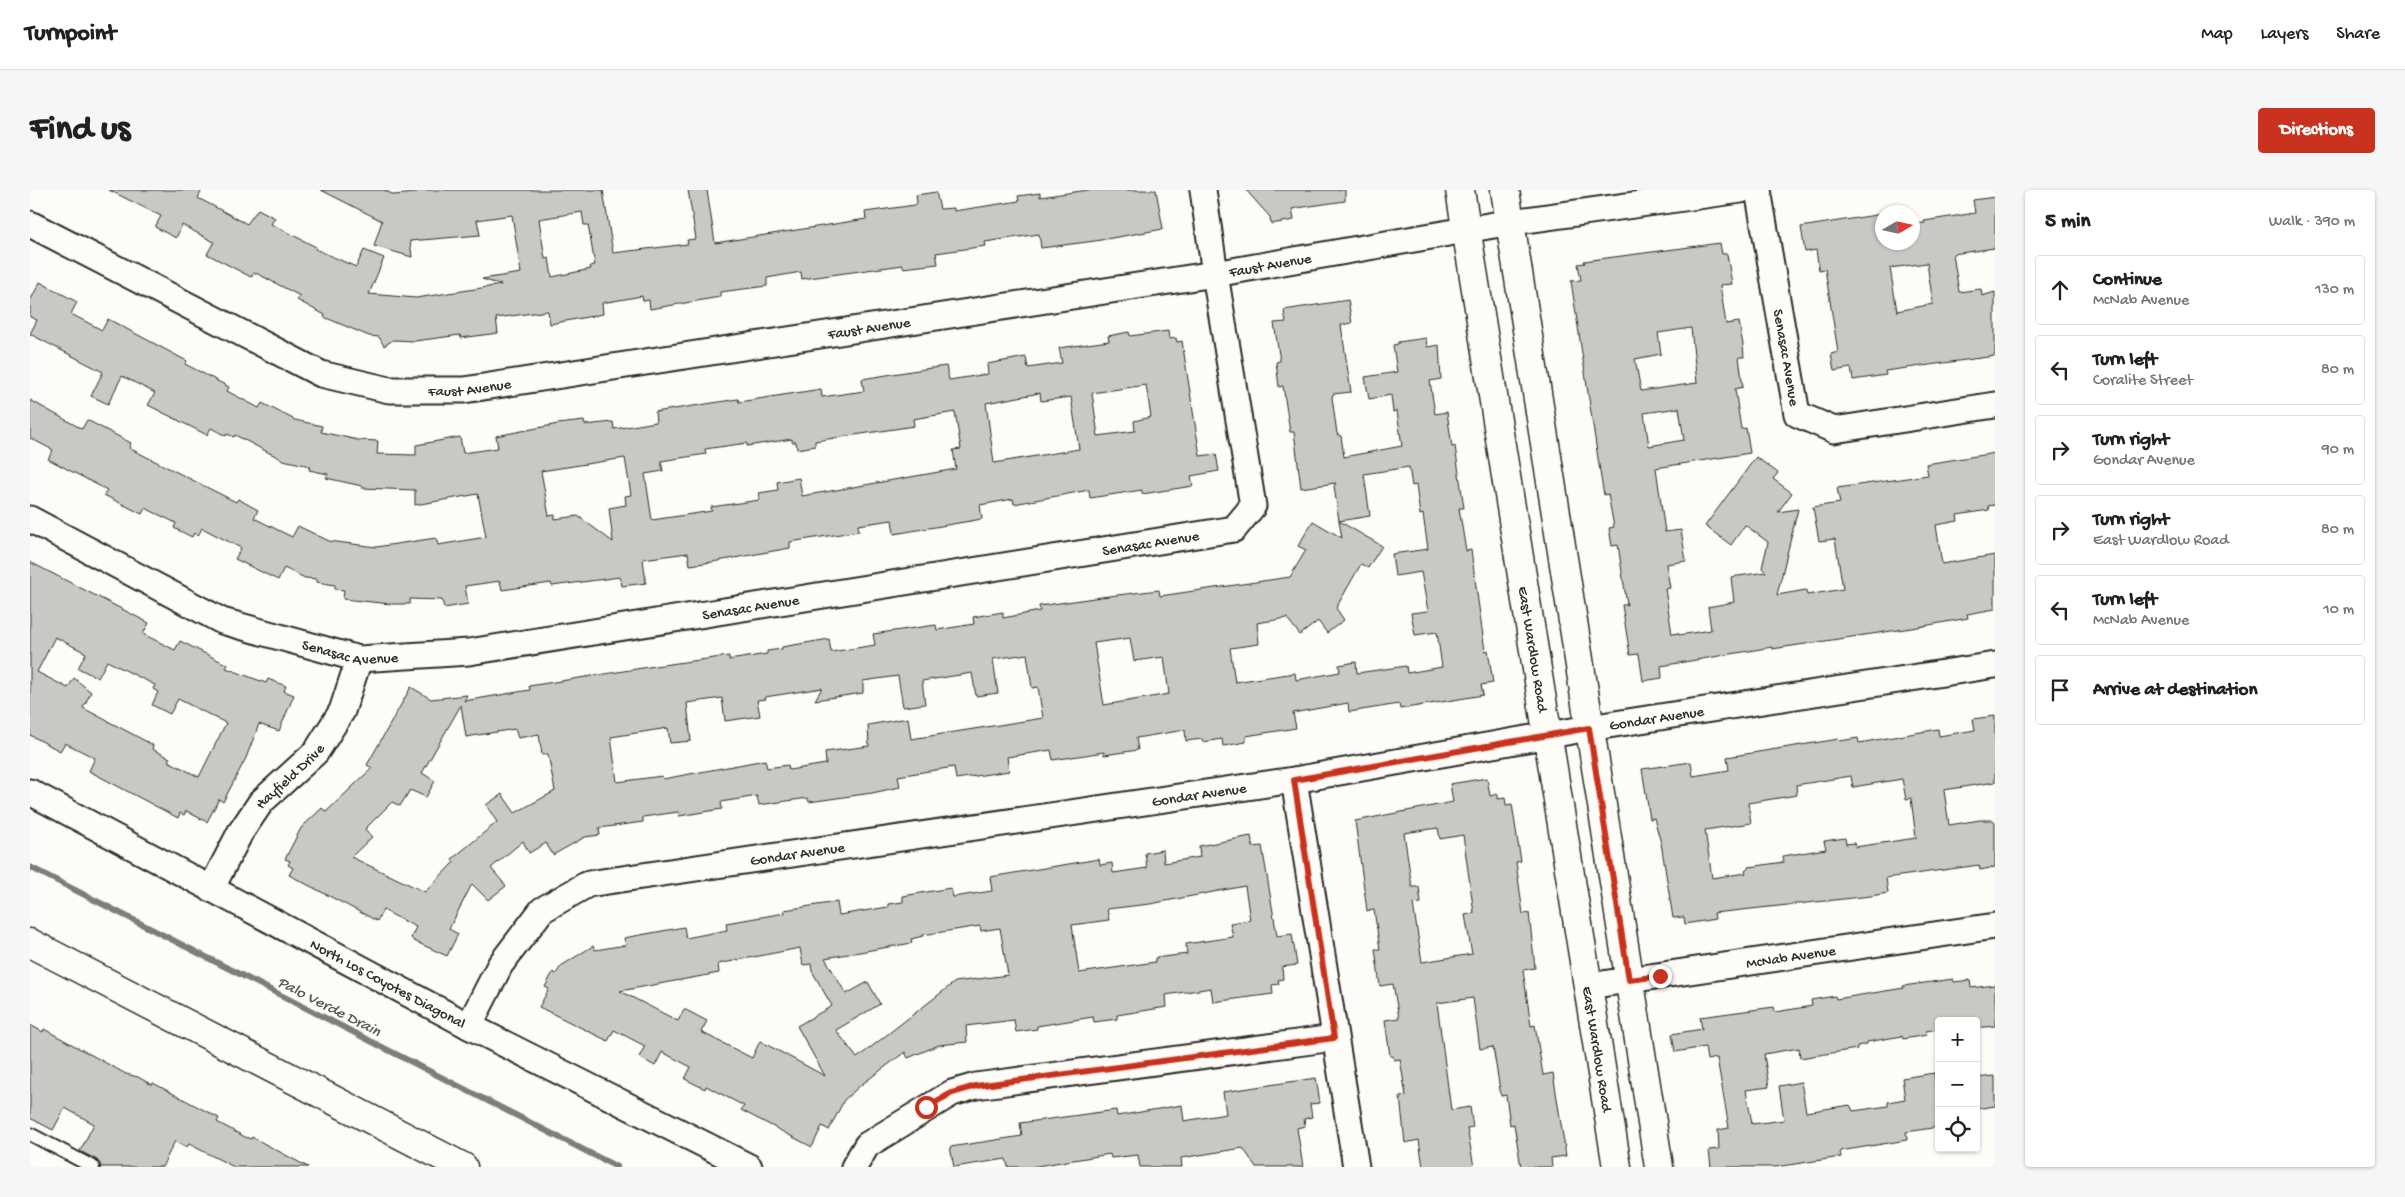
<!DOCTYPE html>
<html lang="en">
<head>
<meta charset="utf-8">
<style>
  body { margin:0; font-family:"Gochi Hand",sans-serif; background:#f6f6f6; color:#202124 }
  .controls { position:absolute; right:15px; bottom:15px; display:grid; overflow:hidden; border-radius:5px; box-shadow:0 1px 4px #0004 }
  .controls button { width:45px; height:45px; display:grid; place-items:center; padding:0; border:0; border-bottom:1px solid #e0e0e0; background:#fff; color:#202124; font:25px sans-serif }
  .compass { position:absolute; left:1845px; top:15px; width:45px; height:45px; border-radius:50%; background:#fff; box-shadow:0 1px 4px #0004; rotate:81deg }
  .stop { position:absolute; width:15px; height:15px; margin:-11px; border:4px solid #c8321e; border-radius:50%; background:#fff }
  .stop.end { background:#c8321e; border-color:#fff; box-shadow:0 1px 5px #0008 }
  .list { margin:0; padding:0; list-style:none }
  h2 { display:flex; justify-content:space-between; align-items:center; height:65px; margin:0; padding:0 20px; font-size:21px }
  h2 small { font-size:16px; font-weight:400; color:#757577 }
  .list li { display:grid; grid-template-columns:32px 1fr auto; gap:15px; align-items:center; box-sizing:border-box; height:70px; margin:0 10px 10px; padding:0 10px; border:1px solid #e0e0e0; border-radius:5px }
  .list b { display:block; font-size:19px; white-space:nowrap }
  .list p { margin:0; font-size:16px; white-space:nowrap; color:#757577 }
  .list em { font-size:16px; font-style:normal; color:#757577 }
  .icon { flex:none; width:28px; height:28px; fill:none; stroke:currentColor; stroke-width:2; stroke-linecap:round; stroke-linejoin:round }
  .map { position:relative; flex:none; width:1965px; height:977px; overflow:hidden; border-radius:5px }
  header { display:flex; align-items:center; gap:30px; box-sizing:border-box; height:70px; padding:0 25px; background:#fff; border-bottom:1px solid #e0e0e0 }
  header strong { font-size:24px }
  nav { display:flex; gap:28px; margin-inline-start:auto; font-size:18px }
  .intro { display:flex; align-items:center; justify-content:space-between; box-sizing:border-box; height:120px; padding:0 30px }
  h1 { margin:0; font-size:35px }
  .button { padding:12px 22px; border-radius:5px; background:#c8321e; color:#fff; font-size:18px; font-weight:700 }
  main { display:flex; gap:30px; padding:0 30px }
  aside { flex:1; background:#fff; border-radius:5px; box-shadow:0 1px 4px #0004 }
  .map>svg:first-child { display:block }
</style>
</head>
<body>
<header>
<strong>Turnpoint</strong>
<nav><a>Map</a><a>Layers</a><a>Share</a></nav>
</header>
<div class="intro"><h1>Find us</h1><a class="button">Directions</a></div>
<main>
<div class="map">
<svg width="1965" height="977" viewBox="0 0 1965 977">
  <rect width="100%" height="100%" fill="#fdfcf7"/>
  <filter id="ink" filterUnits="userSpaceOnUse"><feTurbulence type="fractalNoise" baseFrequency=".02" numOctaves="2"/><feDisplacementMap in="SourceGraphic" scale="10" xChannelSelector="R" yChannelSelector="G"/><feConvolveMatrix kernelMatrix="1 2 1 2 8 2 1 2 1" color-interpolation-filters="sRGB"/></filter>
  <g filter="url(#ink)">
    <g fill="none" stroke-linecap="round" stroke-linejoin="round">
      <!-- stream -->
      <path stroke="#7e7d7b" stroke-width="6" d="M0,677L587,977"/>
    </g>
    <!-- building -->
    <path fill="#c9c8c4" stroke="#2b2b2b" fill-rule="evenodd" d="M79,0H172L168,8L217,34L228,19L245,28L241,34L286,57L285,59L326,77L334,60L354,68L339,104L386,108L471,95L452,89L491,83L482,25L447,30L450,45L380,51L382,67L344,56L352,31L291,0H354L364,5L386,3V0H573L583,63L658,54L657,50L666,49L658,0H677L685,53L836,29L835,22L885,15L887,13L886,5L906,2L910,19L924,18V21L989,11L988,6L1010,3V7L1058,0H1126L1133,39L1065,51L1011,58L1009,44L955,52L956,56L906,63L908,74L873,78V75L772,89L771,82L737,88V96L690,102V107L620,119L619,110L613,111L612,106L572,113L573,124L520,134L518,121L466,128L468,143L431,148L430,145L385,151L363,150L354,156L349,147L339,146L294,127L295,125L267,110L270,106L228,84L224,83L221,87L177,64L184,52L152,35L146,48L125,37L131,26ZM552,22L554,35H558L565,75L560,76L561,79L522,87L519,68L515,69L509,29Z
      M1216,0H1315V11L1267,18L1262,19L1264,30L1241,34L1240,27Z
      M1965,7V58L1923,64L1929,102L1951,99L1952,106L1965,102V166L1855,181L1856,185L1823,190L1821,178L1804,181L1801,164L1808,162L1795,79L1789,80L1786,60L1775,62L1771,37L1852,24V52H1882V34L1895,33L1894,31L1945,23L1943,10ZM1897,73L1903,114L1867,121L1860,78Z
      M1690,53L1692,64H1697L1702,94L1690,95L1696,134L1709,132L1713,155L1714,167H1709L1713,197L1705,199L1711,239L1716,238L1720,263L1626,278L1635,342L1651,340L1656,371L1636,374L1640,398L1635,399L1642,444L1648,443L1649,445L1681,440L1678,417L1704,412L1701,387L1736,382L1732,378L1738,352L1715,335L1701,355L1675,336L1726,267L1748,283L1743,289L1762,303L1748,322L1768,319L1747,405L1776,400L1777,405L1813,399L1805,349L1789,351L1783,317L1810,313L1807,298L1898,285L1896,274L1965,263V315L1958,316L1959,320L1927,325L1928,331L1906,335L1912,374L1965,365V419L1937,424L1938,428L1888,437L1742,459V457L1631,476L1632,488L1613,491L1609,464L1600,465L1592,415H1597L1588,355L1582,356L1579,338L1584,337L1578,304L1574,305L1571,288L1541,91L1551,90L1548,74L1555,73L1554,71ZM1661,138L1667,193L1611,201L1605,169L1631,164L1628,143ZM1649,218L1654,250L1619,256L1614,223Z
      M10,92L47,112L41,124L72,140L78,129L157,171L155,174L199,197L197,201L229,218L232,213L265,230L292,236L291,242L328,250L348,251L347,264L386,265V255L430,247L433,263L468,258L466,246L528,234L554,231L555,235L583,232L584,239L626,232L625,222L708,209L709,212L791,199L792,207L834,201L832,189L894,179L916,176L919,190L958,184L957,174L996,167L998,178L1032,173L1029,158L1079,151L1078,146L1099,142L1100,146L1138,141L1139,149L1146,148L1147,152L1152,151L1170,266L1186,264L1189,281L1161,286L1163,296L1112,304V300L1060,308L1059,300L984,314L983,309L950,315L952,329L864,344L862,330L828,335L829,341L760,352V358L682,372L660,375L658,363L613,369L616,393L592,396L590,387L522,396L521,393L472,400L470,391L435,396L438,414L414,418L412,410L380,409V414H361L313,409L314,400L305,399V395L287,392V389L275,388L254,378L248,390L205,369L211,358L172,338L168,346L164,343L162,347L144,338L146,333L115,318L112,324L74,305L77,300L18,269L23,260L0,248V210L52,239L57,230L101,253L99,258L206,312L208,309L228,320L224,328L262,347L268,336L299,351L346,357L406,348L408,355L456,347L448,304L385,315V300L332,298V296L296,288L298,284L279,280L280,276L253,270L205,245L204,247L197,244L196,246L181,238L177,245L118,215L125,203L92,186L78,214L61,206L73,182L0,144L7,130L0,127V111ZM1116,195L1121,227L1104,231L1105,241L1068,246L1062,203ZM1010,203L1011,211L1041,207L1049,259L964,273L956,213ZM925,222L931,259L923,260L926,279L772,306L769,288L747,292L748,300L729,303L730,310L681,317L682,321L622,330L615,284L633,281L631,271L676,264L675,259L717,253V256L762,249V252H766L767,259L785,256V251L884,236L883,229ZM595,268L601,305L595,306L596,315L579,318L583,352L548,326L525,329V325L519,326L511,281Z
      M1318,110L1322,133L1311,135L1321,202L1303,204L1302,207L1307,244L1311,246L1314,267L1372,256L1367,221L1363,222L1361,205L1339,209L1335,187L1367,182L1363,155L1368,154V152L1396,148L1397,157L1409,155L1411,189L1400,191L1405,224L1417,222L1422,257L1425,256L1434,318H1429L1436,361L1441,360L1455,461L1458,460L1463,493L1451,495L1453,505L1370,519L1369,514L1319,522L1318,513L1263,523L1266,538L1216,546V552L1193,556L1192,549L1173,552L1172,549L1156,551L1155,540L1106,548L1108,560L1074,565V562L1023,570L1021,560L977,567L979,581L926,589L924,577L868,586L870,597L842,603L779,612L778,608L729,615L727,606L691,612L692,619L649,626L648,622L613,627V632L569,638L570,645L555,647L523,665L516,653L499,663L493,651L461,678L476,696L458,710L442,694L419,739L428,744L417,766L384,751L381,748L386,737L353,720L347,731L259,685L263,678L258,675L260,671L255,669L271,638L292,618L296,622L342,578L337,575L381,497L401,509L437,505L434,511L500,500L499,496L625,476L699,466V470L737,464V461L752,459V457L799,449L801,462L845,455L843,444L906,435L907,440L944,434L943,427L973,422V428L1010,421L1009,416L1071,407L1129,400L1130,406L1260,387L1276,360L1268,356L1283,331L1312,348L1309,331L1352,356L1338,378L1331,374L1306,418L1314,430L1297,443L1288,431L1270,445L1257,428L1227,433L1229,454L1200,458L1205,492L1265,483L1266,490L1310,482L1309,475L1326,472L1327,483L1376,476L1377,483L1412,477L1407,442L1385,445L1381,423L1398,421L1391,382L1365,386L1362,364L1398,359L1393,324L1390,325L1386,295L1382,296L1379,277L1334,284L1340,326L1309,331L1304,296L1306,293L1271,298L1264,242H1260L1253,196L1249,197L1246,172L1250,171L1244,133L1256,132L1254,120ZM1100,448L1104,471L1134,467L1139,504L1074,515L1064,453ZM997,464L1002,498L1008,497L1013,528L881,549L878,528L838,535L839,556L795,562L796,574L759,580L758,575L737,578L735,570L633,589L632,586L587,592L581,547L638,538L640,553L661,551L657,513L692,508L695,531L730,526L727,510L736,509L735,507L792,498L785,510L833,503V491L868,486L873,517L895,514L892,491L942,483L946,506L968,503L963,469ZM431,515L436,547L485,539L488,548L509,544L512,565L518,564L525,601L485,623L472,604L456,615L467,632L422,669L424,672L395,702L321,667L342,647L335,639L362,612L370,616L380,600L396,607L405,591L392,583Z
      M0,372L119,433L113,444L145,460L150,451L198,475L196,478L236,493L238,489L256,496L254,501L264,505L249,541L229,534L216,568L193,612L189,609L177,632L156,621L154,625L150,623L148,628L59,581L65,568L35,553L30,561L0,545ZM25,447L56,463L48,478L68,488L77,471L125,495L123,499L128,502L122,515L140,524L148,509L196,533L169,587L138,571L140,568L122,559L123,555L53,518L61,502L44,488L38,498L7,482Z
      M1965,526V592L1914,600L1919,635L1950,630H1963L1965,632V677L1950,680L1949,675L1856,688L1858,703L1841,706L1684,723L1685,729L1655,734L1654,727L1643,728L1631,653L1624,628L1620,629L1612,579L1661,572L1663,586L1699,580L1697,567L1809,549L1810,551L1828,548L1829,553L1908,539L1909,546L1945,540L1943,529ZM1821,586L1823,597L1872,589L1876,609L1881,608L1886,648L1825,657L1824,653L1816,654L1815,648L1794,651L1796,659L1753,666L1754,672L1719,677L1715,680L1716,683L1682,688L1675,640L1721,633L1718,613L1767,605L1766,595Z
      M1457,588L1460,606L1468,604V609L1475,608L1476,615L1482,614L1488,653L1491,671L1486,672L1493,724L1499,723L1505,778L1493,780L1501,836L1505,835L1513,885L1523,883L1536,966L1521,968L1522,977H1491L1484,934L1480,935L1476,905L1471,906L1463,857L1450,859L1443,808L1407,813L1421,920L1440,917L1443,937L1437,938L1444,977H1393L1389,950L1375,953L1370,907L1376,906L1370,869L1364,870L1363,866H1360L1355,830L1369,828L1363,794L1350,796L1345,759H1350L1344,720L1337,721L1325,631L1423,612L1420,594ZM1408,638L1410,649L1433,645L1444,723L1435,725L1442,764L1392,772L1383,714L1391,713L1389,697H1382L1374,643Z
      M1221,646L1223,657L1232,656L1247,746L1262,744L1267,775L1252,777L1253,789L1248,790L1249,794L1242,795L1243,804L1183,812L1181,798L1136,805L1137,817L1087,825V829L1064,832L1063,827L1007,836V839L986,842L984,830L936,836L937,852L909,855L878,868L875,862L831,895L814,910L799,940L792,936L782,957L711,920L714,916L676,896L675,899L655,889L661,877L632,862L625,876L609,867L615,856L584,840L578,851L509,817L519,799L515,797L523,782L526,784L531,776L563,756L565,760L596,755L594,748L654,737L656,748L697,740L696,733L755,723L754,720L807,712L809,725L858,717V714L873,712V706L921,698L923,707L962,701L960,687L1069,669L1070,675L1082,673L1083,683L1117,678L1115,663L1133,660L1134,673L1170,667L1169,656ZM1215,696L1220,730L1200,733L1203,747L1156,754L1157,764L1125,768V772L1049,783L1042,735L1079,730L1077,719L1120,714ZM950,736L951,741L970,738L978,785L925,792L827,868L806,840L850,814L838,792L816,804L795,768L882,753L881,749L893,746V745ZM770,758L773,775L781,774L782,781L802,816L767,836L795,886L730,851L722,868L671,842L677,831L654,819L648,831L590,801L689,783L688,774Z
      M1923,789L1924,792L1940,790L1941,798L1965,795V836L1946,838V831H1909V839L1896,841L1897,845L1873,849L1872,846L1837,852V854L1827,856V859L1770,868L1769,858L1734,864L1739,897L1716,900L1722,934L1754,930L1749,896L1771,892L1776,922L1820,915L1823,921L1858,916V912L1875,909L1872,888L1904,883L1906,897H1909V937L1876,942L1877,950L1810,961L1811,967L1745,977H1681L1679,960L1689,959L1688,940L1699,938L1687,868L1677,870L1675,857L1645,862L1642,844L1672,839L1670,827L1744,817L1745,822L1782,816L1781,810L1805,806L1806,809L1874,798L1873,796Z
      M0,835L13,842L14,839L96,884L108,887L122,895L123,893L189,928L187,932L215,947L221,949L222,947L278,977H204L159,954L157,957L145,951L132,977H71L67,970L50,961L64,934L35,918L23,940L0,928Z
      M1965,886V916L1946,919V888Z
      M1286,888L1290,913L1280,914L1282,927L1274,929L1275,936L1267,938L1273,977H1226L1213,958L1151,968L1152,977H1110L1108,965L1081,968L1080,964L1001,977H978L976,969L924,977L920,957L992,946L990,933L1086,920L1087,926L1152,915L1154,931L1196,924L1193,902Z"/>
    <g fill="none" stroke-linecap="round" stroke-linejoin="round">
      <!-- lane casing -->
      <g stroke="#2b2b2b" stroke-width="16">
        <path id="lane" d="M0,944L63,977"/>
      </g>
      <!-- street casing -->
      <g stroke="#2b2b2b" stroke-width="29">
        <g id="street">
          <path id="s1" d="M1728,0L1767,224L1804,240L1965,215"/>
          <path id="s2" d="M0,34L291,184L359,200H434L1185,84L1481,32L1711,0"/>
          <path id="s3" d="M0,329L192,431L329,469L439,462L1204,339L1223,316L1185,84L1173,0"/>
          <path d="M1264,590L1326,977"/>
          <path id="s4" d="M0,602L439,836L719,977"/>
          <path id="s5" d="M181,699L210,643L231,612L286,562L312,521L329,469"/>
          <path id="s6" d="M1558,796L1965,736"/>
          <path id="s7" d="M439,836L470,775L512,720L558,694L1264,590L1559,538L1965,475"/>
          <path d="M824,977L837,955L922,903L946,896L1304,848"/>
        </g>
      </g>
      <!-- secondary casing -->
      <g stroke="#2b2b2b" stroke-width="31">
        <g id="secondary">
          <path id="s8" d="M1430,0L1587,977"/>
          <path d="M1475,0L1629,977"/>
          <path d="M0,753L433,977"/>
        </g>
      </g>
      <!-- lane -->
      <use href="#lane" stroke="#fdfcf7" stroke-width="12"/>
      <!-- street -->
      <use href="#street" stroke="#fdfcf7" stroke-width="25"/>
      <!-- secondary -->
      <use href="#secondary" stroke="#fdfcf7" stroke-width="28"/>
    </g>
  </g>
  <g fill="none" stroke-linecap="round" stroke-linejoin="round" filter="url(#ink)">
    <!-- route -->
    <path stroke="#c8321e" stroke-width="6" d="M896,917L922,903L946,896L1304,848L1264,590L1559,538L1599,790L1630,786"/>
  </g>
  <g text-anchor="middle" stroke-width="5" stroke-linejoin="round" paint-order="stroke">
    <!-- street labels -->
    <g font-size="15" fill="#2b2b2b" stroke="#fdfcf7">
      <text dy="5" stroke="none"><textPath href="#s2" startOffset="1288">Faust Avenue</textPath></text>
      <text dy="5" stroke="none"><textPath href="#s2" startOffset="882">Faust Avenue</textPath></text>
      <text dy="5" stroke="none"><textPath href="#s1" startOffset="170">Senasac Avenue</textPath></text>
      <text dy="5" stroke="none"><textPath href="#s2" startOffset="478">Faust Avenue</textPath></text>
      <text dy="5" stroke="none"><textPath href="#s3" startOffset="1160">Senasac Avenue</textPath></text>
      <text dy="5" stroke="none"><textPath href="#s3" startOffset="755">Senasac Avenue</textPath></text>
      <text dy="5" stroke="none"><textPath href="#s3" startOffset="350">Senasac Avenue</textPath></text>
      <text dy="5" stroke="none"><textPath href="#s8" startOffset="465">East Wardlow Road</textPath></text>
      <text dy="5" stroke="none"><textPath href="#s7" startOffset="1272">Gondar Avenue</textPath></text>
      <text dy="5" stroke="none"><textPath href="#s5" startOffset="139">Hayfield Drive</textPath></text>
      <text dy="5" stroke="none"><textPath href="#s7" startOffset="808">Gondar Avenue</textPath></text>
      <text dy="5" stroke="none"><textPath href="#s7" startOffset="402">Gondar Avenue</textPath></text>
      <text dy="5" stroke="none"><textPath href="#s6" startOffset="205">McNab Avenue</textPath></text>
      <text dy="5" stroke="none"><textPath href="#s4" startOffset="406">North Los Coyotes Diagonal</textPath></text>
      <text dy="5" stroke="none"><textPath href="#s8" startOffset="870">East Wardlow Road</textPath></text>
    </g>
    <!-- water labels -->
    <g font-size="16" font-style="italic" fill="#5b5b5a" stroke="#fdfcf7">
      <text transform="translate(300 815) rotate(27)" y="6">Palo Verde Drain</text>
    </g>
  </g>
</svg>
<div class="controls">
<button>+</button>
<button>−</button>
<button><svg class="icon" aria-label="locate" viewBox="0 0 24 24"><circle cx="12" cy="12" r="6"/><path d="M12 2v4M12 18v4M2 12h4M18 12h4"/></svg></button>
</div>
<svg class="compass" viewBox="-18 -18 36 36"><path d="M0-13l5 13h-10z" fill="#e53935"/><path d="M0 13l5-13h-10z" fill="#757577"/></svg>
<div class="stop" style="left:896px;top:917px"></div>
<div class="stop end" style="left:1630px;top:786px"></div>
</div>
<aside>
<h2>5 min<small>Walk · 390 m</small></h2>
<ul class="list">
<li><svg class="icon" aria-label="ahead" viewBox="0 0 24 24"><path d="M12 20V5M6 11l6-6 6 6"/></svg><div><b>Continue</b><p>McNab Avenue</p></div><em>130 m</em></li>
<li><svg class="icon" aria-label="left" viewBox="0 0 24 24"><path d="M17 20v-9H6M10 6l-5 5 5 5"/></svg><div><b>Turn left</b><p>Coralite Street</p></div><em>80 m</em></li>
<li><svg class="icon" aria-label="right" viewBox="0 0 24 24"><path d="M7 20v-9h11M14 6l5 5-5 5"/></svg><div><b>Turn right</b><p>Gondar Avenue</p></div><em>90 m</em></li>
<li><svg class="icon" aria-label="right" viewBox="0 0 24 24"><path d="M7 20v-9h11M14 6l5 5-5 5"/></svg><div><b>Turn right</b><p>East Wardlow Road</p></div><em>80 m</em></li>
<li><svg class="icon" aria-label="left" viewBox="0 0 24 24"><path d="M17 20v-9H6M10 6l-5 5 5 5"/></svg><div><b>Turn left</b><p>McNab Avenue</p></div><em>10 m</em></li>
<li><svg class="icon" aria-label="arrive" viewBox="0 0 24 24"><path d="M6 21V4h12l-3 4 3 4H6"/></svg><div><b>Arrive at destination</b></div></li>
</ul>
</aside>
</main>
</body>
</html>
